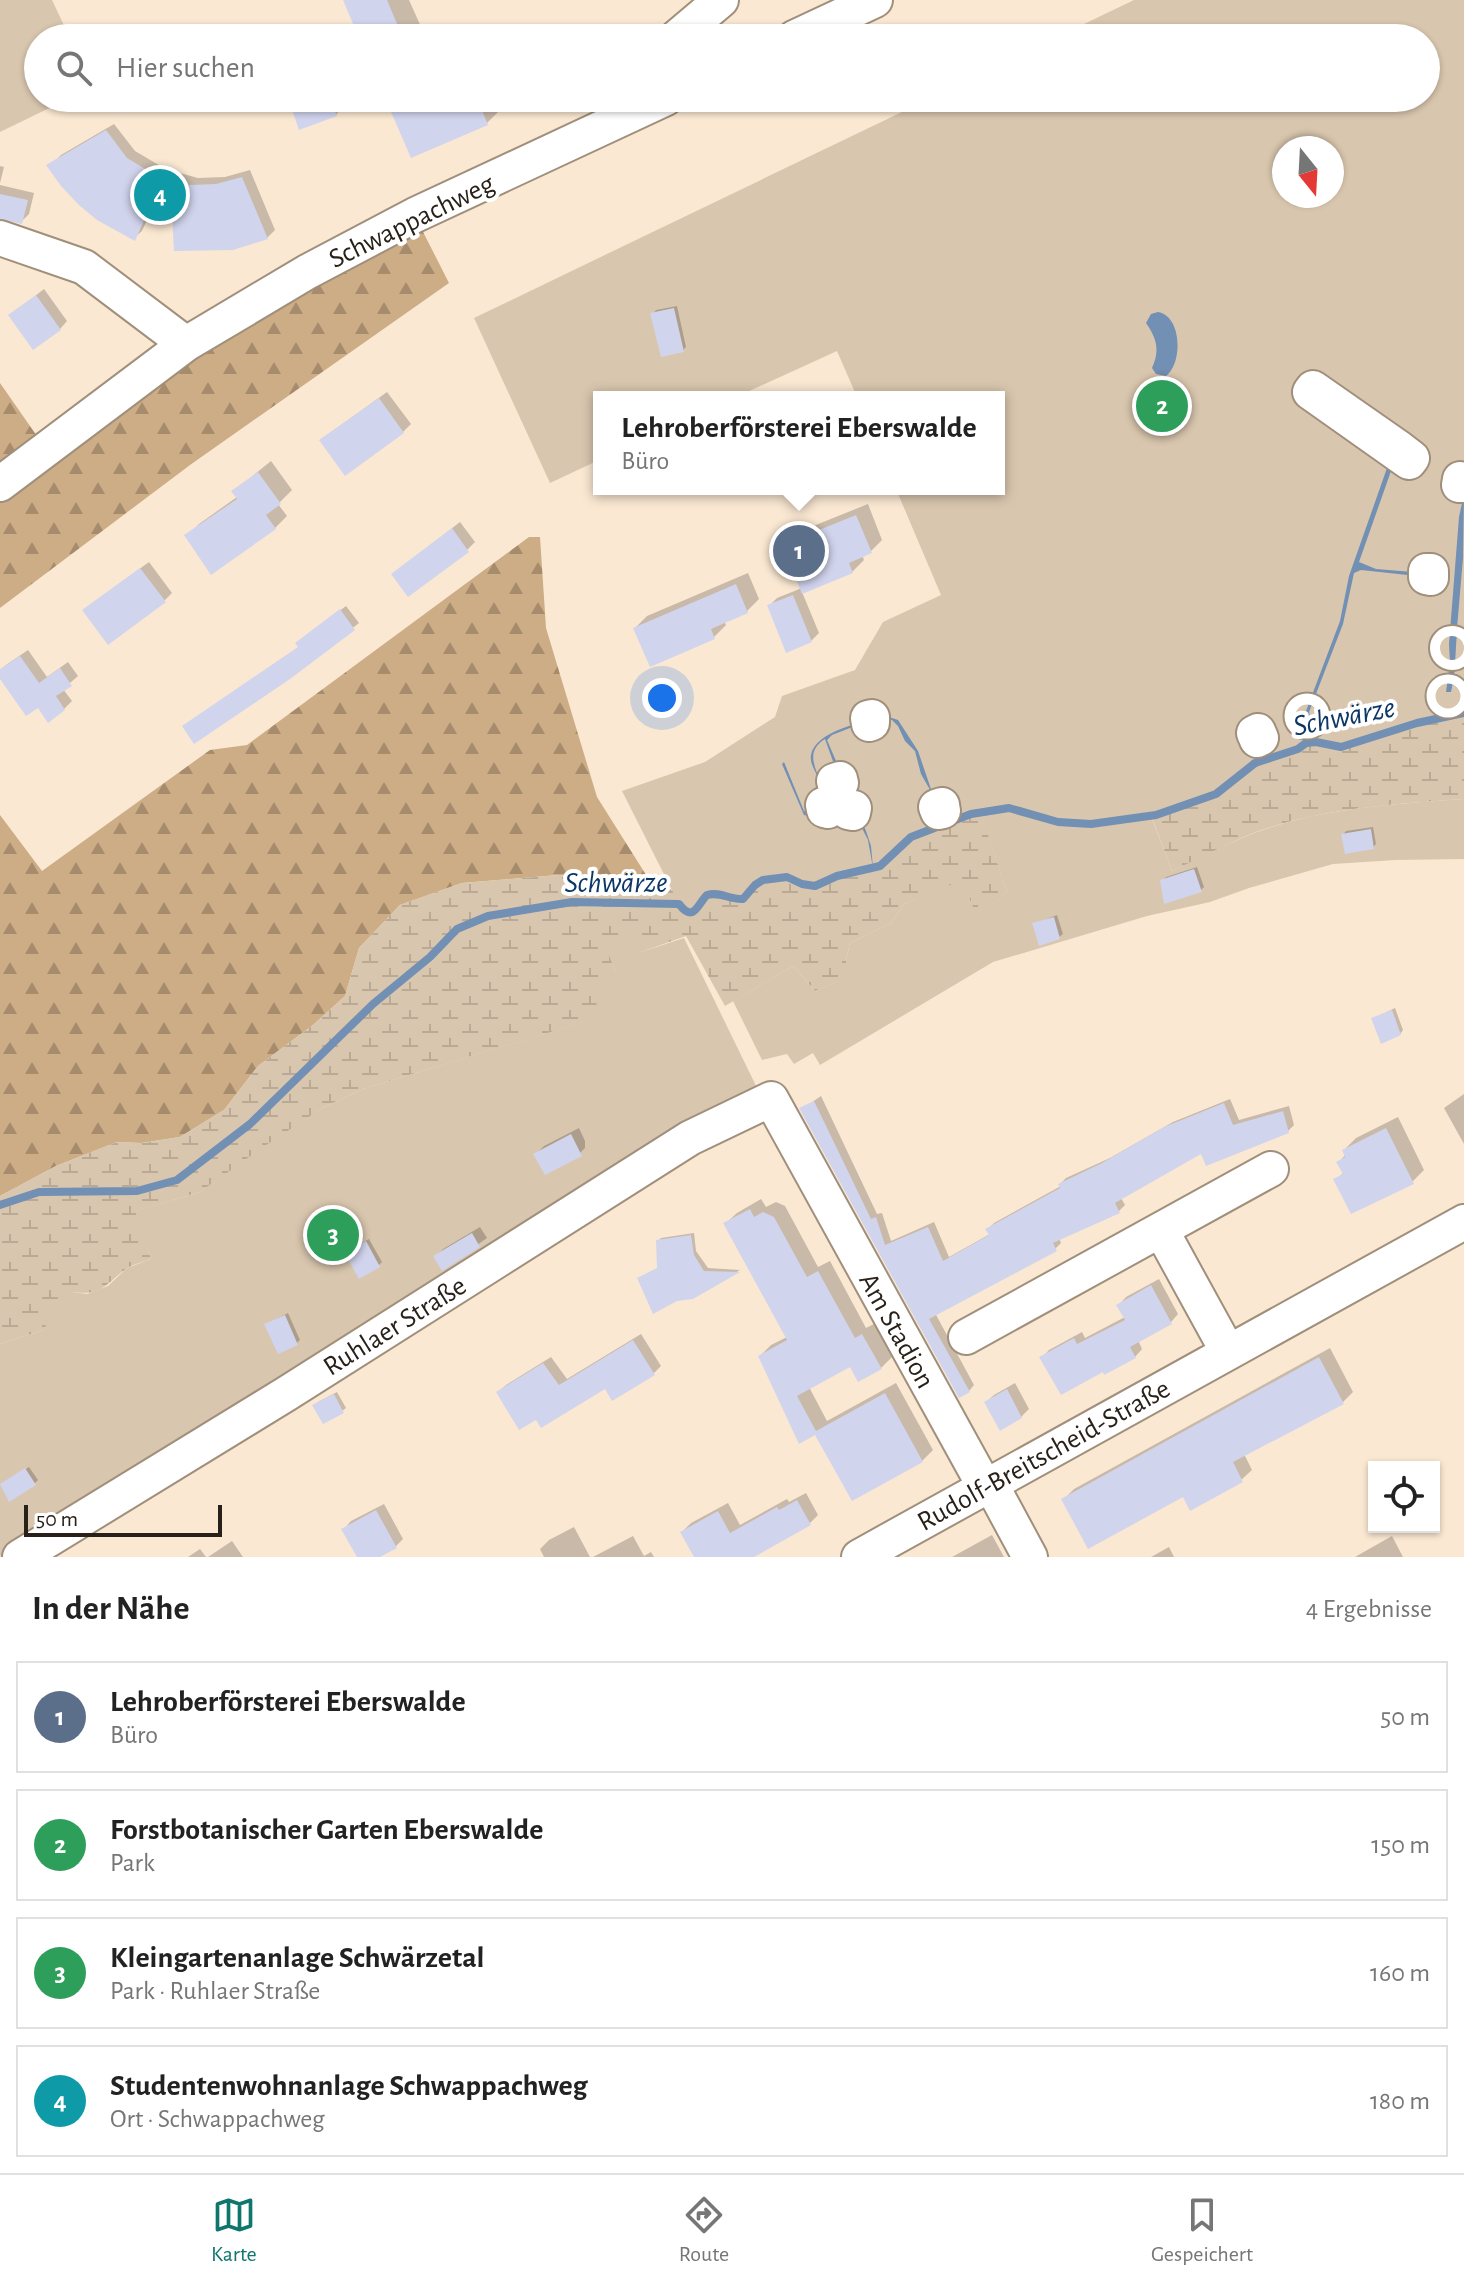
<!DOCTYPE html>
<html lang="de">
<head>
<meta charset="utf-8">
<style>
  body { margin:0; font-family:"Alegreya Sans",sans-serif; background:#f2f2f2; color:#222 }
  .controls { position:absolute; right:24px; bottom:24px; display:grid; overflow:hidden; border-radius:0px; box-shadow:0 2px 6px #0004 }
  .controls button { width:72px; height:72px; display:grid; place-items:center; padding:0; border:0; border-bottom:2px solid #e0e0e0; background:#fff; color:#222; font:40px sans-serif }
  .compass { position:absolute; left:1272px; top:136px; width:72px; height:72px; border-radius:50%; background:#fff; box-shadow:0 2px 6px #0004; rotate:162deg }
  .scale { position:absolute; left:24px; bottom:20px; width:198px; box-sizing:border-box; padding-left:8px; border:4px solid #282119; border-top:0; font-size:22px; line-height:28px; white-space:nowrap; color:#282119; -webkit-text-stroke:6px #fff; paint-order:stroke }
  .you { position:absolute; left:662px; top:698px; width:28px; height:28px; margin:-20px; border:6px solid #fff; border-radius:50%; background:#1a73e8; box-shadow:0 0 0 12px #1a73e833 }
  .badge { display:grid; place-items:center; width:52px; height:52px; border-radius:50%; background:#0f766e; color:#fff; font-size:26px; font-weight:700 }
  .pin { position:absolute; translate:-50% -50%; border:4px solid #fff; box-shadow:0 2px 8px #0006 }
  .popup { position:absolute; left:593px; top:391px; width:412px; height:104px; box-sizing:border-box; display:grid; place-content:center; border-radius:0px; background:#fff; filter:drop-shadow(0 2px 6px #0005); font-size:26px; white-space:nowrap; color:#767676 }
  .popup b { font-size:30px; color:#222 }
  .popup::after { content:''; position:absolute; left:50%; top:100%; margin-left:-16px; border:16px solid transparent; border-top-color:#fff }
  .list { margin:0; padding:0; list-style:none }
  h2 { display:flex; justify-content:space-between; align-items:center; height:104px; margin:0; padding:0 32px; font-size:34px }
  h2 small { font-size:26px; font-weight:400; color:#767676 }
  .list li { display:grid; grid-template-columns:52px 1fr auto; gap:24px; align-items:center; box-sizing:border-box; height:112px; margin:0 16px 16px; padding:0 16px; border:2px solid #e0e0e0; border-radius:0px }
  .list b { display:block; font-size:30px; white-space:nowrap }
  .list p { margin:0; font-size:26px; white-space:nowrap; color:#767676 }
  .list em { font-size:26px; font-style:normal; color:#767676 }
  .icon { flex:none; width:44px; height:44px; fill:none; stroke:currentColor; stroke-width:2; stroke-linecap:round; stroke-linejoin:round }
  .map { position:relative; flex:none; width:1464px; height:1557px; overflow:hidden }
  .search { position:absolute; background:#fff; box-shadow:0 2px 6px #0004; left:24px; right:24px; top:24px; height:88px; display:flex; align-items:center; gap:20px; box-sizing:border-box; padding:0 28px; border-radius:44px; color:#767676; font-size:30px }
  .sheet { height:616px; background:#fff }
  nav { display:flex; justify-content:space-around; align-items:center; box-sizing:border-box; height:112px; border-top:2px solid #e0e0e0; background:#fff; font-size:22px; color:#767676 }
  nav a { display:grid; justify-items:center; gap:4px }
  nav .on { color:#0f766e }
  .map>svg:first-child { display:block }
</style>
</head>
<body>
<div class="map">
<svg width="1464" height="1557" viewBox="0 0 1464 1557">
  <defs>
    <pattern id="forest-firs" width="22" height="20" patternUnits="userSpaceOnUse" patternTransform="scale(2)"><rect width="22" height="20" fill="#ccad85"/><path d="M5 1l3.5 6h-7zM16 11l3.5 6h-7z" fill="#a68c6c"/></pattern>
    <pattern id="wetland-marsh" width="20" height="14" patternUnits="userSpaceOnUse" patternTransform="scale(2)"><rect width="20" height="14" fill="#d9c6ae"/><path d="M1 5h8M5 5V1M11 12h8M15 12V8" fill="none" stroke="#baaa95"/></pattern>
  </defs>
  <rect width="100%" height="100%" fill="#fae8d2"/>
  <!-- forest -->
  <path fill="url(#forest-firs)" d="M419,224L449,283L190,465L0,608V495L131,394Z
    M0,383L39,439L0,470Z
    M529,537H540L546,628L597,797L648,878L558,875L462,883L400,905L359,948L345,996L313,1025L258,1066L224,1110L180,1137L141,1143L117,1142L56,1166L0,1196V815L42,871L210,750L247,745Z"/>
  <!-- wetland -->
  <path fill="url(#wetland-marsh)" d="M1464,713V799C1395,804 1323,808 1256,832C1228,843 1200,859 1172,871L1151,815L1216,794L1255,763L1298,749L1306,743L1316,742L1341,747L1417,723Z
    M981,812L1007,892L977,918L962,881L904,904L891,923L850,943L846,960L847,978L815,991L793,966L725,1006L686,936L641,952L606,946L616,973L601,1017L363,1089L324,1107L200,1192L136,1211L151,1259C143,1262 133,1264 126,1269C104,1285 103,1296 72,1292L44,1330L0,1344V1196L56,1166L117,1142L141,1143L180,1137L224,1110L258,1066L313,1025L345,996L359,948L400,905L462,883L558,875L662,880L667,890L674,889L679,904L686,911L699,909L707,895L715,893L748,896C769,859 798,893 826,882C843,875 863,874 879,866C891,861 896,848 906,841C926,825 957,817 981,812Z"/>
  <!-- garden -->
  <path fill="#d9c6ae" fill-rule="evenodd" d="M0,0H52L70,38H38V98H70L0,132Z
    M1134,0H1464V713L1417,723L1341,747L1316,742L1306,743L1298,749L1255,763L1216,794L1151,816L1172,871C1200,858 1228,843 1257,832C1323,808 1394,804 1464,799V859L1395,860L1333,864L1249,888L1210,902L1147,916L993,962L820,1065L813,1053L794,1064L787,1054L762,1060L733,1001L793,966L815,991L846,978V960L850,943L891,923L904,904L962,880L977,917L1007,892L981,813L936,825L916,834L880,866L811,886L787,877L763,880L755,885L743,899C730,900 720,892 707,895C697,906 698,921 679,904L622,791L705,762L775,717L782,696L855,670L883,622L941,595L896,489H999V397H857L837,351L736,397H599V460L550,483L474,318L931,98H1426V38H1055ZM1284,148H1332V196H1284Z
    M634,937L641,952L684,938L759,1092L0,1556V1344L44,1330L57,1299L72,1292L87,1294L108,1286L127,1268L151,1259L135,1211L200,1192L263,1147L324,1107L363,1089L600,1017L590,980L616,973L605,945Z"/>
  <!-- water -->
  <path fill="#728fb4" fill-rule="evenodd" d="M1158,312C1182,316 1183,363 1166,376L1156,374L1152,368C1160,350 1157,339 1146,323L1151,314Z
    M1393,451L1397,454L1359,562L1376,569L1425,573L1426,577L1361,570L1354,573L1343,624L1309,712L1316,742L1311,741L1306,711L1340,621L1349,576Z
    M1464,494L1463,558L1457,628L1464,632L1457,633C1455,653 1456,672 1451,692H1446L1450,663L1449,644L1459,517Z
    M886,716L898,720L918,751L933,795L921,774L915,751L905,741L898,726L892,720L884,719L855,726L832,735L827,740L866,831L871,846L873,868L868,840L861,826L804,815L782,764L784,762L804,811L813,816C815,807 820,794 820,785C819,775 809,765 811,755C815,731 865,721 886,716ZM825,739L834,764L821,783C814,765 806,751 825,739Z"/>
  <!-- shadow -->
  <path fill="#0003" d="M345,0H409L426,38H362Z
    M290,98H334L339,111L336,115Z
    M387,98H499L503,107L487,123L412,156Z
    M114,124L135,151L169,171L142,231L134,238L53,163L61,155Z
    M0,166L4,167L0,183Z
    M250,170L275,230L267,238L172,181L180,173L198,178L225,177Z
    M0,185L34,193L29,214L21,222L0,217Z
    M44,289L67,321L60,329L11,315Z
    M677,306L686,347L683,350L653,314L656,310Z
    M387,392L411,424L403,432L330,433Z
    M271,461L292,490L278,504L287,516L275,528L187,536L199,524L237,497L234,491Z
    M868,504L882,540L870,552L862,555L864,560L852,572L802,592L819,633L811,641L769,606L777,598L802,588L784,545L796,533Z
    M460,522L475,542L467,550L393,574Z
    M149,562L172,593L164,601L93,603Z
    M748,573L759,599L747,611L724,621L726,625L714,637L635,628L647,616Z
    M346,606L359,623L289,677L303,638Z
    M28,650L47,677L68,662L78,676L63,689L72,701L64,709L0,676V671L6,665Z
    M1373,827L1376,844L1373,847L1343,835L1346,831Z
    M1197,867L1204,887L1200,891L1162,881L1166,877Z
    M1057,915L1063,934L1059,937L1034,924Z
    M1395,1008L1403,1030L1400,1034L1374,1018Z
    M1464,1094V1144L1444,1108Z
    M821,1096L877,1214L882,1213L891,1241L934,1222L949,1257L990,1234L988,1229L994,1223L1061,1186L1060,1184L1066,1178L1110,1158L1173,1122L1230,1099L1239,1120L1289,1106L1294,1125L1288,1131L1202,1151L1121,1198L1125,1205L1119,1211L1059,1238L1061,1243L1055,1249L935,1313L974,1385L969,1391L802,1109Z
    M1398,1117L1424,1170L1412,1182L1336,1180L1344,1172L1339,1162L1346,1154L1344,1150L1356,1138Z
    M579,1128L585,1141V1148L577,1156L536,1154L544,1146Z
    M761,1199L766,1207L776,1202L785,1206L818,1267L830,1261L866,1328L874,1324L892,1357L881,1368L851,1364L809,1387L827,1421L896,1383L933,1450L922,1461L816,1432L760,1356L771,1345L787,1337L725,1224L737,1213Z
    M480,1227L487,1238L443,1269L436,1256L443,1249Z
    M694,1233L696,1251L708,1268L740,1270L692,1298L659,1267L658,1241L661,1238Z
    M369,1239L382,1262L379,1265L350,1249Z
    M1159,1279L1178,1314L1171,1322L1138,1340L1142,1349L1135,1357L1042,1358L1049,1350L1082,1332L1085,1338L1125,1317L1119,1305L1126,1297Z
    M288,1313L300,1340L297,1343L267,1324Z
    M641,1334L661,1366L654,1373L606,1387L537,1417L498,1392L506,1385L551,1357L567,1379Z
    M1330,1348L1353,1392L1343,1402L1244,1454L1252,1470L1241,1480L1183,1494L1064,1499L1074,1489Z
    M1015,1383L1029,1409L1021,1417L986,1402L994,1395Z
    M337,1392L346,1408L342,1411L318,1402Z
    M29,1467L38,1480L34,1484L5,1482Z
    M806,1493L818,1515L809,1524L750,1557H696L682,1532L691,1523L728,1503L740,1525L787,1499L789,1502Z
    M384,1504L403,1539L396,1546L376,1557H359L344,1529L351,1521Z
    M574,1527L590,1557H544L540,1549L549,1540Z
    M992,1535L1004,1557H952Z
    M633,1536L644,1556L651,1552L654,1557H593Z
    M1392,1536L1403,1557H1355Z
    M232,1541L243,1557H208Z
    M1169,1547L1174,1557H1151Z
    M200,1549L206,1557H188Z"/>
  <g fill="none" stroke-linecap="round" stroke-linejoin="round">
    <!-- stream -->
    <path stroke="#728fb4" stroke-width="8" d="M0,1205L39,1192L137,1191L177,1180L250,1124L373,1004L430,957L457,929L488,916L572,902L679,904C694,924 698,903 707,895C720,891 730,900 743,899L755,885L763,880L787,877L802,884L815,886L837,876L880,866L911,837L971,814L1009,808L1058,822L1091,824L1156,815L1216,794L1255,763L1298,749L1306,743L1316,742L1341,747L1417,723L1464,713"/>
  </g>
  <!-- building -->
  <path fill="#d1d4ed" d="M343,0H387L403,38H359Z
    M288,98H330L337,116L299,130Z
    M385,98H477L488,125L411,158Z
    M106,130L127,158L162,179L135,241L97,220L79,205L61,186L46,165Z
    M242,177L268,239L233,250L174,251L170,180L190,185L216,184Z
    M0,194L28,200L22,224L0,219Z
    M36,295L61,330L33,350L8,315Z
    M674,308L684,352L661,357L650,313Z
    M379,398L404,433L345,476L319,440Z
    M258,472L281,504L266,515L276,529L211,575L184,535L237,499L231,491Z
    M856,515L872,553L849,563L853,573L802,594L782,545Z
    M452,528L469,552L408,597L391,574Z
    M140,568L166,602L108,645L82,610Z
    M736,584L748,613L711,629L715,639L650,667L633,628Z
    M793,595L812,642L786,653L767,605Z
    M340,609L355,630L290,679L194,744L182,726L298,647L295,643Z
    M20,656L39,683L60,668L72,686L56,696L65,710L48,723L38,708L26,716L0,679V669Z
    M1371,829L1374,849L1345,854L1341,834Z
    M1194,869L1202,892L1164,904L1160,880Z
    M1054,917L1060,939L1039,946L1032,923Z
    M1392,1010L1401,1035L1381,1044L1371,1018Z
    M814,1101L871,1219L876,1217L885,1245L928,1227L943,1261L989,1235L985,1229L1060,1188L1058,1184L1102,1163L1164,1127L1224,1103L1233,1125L1283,1111L1289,1133L1206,1166L1201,1154L1115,1203L1120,1213L1053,1243L1057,1251L929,1319L970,1392L959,1398L799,1108Z
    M1386,1128L1414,1184L1351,1214L1333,1179L1343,1174L1336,1162L1345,1157L1342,1150Z
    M571,1134L582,1156L545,1175L533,1154Z
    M750,1209L754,1217L763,1212L774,1217L807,1277L818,1271L855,1338L862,1334L882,1369L858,1382L850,1367L797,1396L816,1431L885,1393L923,1462L852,1501L815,1435L799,1444L758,1356L787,1340L723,1223Z
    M472,1233L480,1247L442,1271L433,1256Z
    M691,1235L694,1255L704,1271L740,1272L693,1299L677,1301L653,1314L637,1278L657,1268L656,1240Z
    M366,1241L380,1267L359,1279L344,1252Z
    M1151,1285L1172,1324L1130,1347L1136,1358L1104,1375L1103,1372L1061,1395L1039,1357L1074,1338L1077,1344L1125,1320L1116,1305Z
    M285,1315L298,1345L278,1354L264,1324Z
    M633,1340L655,1375L612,1401L605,1389L541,1428L536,1420L519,1430L496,1392L543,1363L559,1385Z
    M1319,1357L1344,1404L1233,1462L1243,1482L1190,1511L1183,1497L1088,1549L1061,1499Z
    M1007,1389L1022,1418L1000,1431L984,1402Z
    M334,1394L344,1413L323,1424L312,1405Z
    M25,1468L36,1485L9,1502L0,1484Z
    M797,1500L811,1525L754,1557H694L680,1532L718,1511L730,1533L777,1507L779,1510Z
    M376,1510L397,1548L380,1557H357L341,1529Z"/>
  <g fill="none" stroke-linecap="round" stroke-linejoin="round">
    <!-- minor casing -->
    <g stroke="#a08f7b" stroke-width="38">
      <path id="minor" d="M676,38L721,0
        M794,38L875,0
        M0,238L84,267L186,344
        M1313,388L1399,448L1412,458L1409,462L1310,392Z
        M1464,480L1460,479L1459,485H1464
        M0,484L186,344L307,272L415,215L666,98
        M1426,571H1431V578L1426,577Z
        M1447 648a5 5 0 1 1 10 0a5 5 0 1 1-10 0Z
        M1443.5 696a4.5 4.5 0 1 1 9 0a4.5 4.5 0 1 1-9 0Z
        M1301.5 716a5.5 5.5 0 1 1 11 0a5.5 5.5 0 1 1-11 0Z
        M872,717V723L869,724L868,718Z
        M1258,731L1261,738L1257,740L1254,733Z
        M840,779L841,783L835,785L834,781Z
        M823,805L828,806V811L824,810Z
        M942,805L943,811L938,812L936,807Z
        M849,808H854L853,813L848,812Z
        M1161,1230L1228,1352
        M966,1337L1271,1169
        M20,1557L286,1394L690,1138L771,1099L980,1478L996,1494L1030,1557
        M859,1557L1464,1222"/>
    </g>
    <!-- minor -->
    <use href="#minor" stroke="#fff" stroke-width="34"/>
  </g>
  <g text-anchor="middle" stroke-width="8" stroke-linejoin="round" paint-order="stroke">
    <!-- street labels -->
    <g font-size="28" fill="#282119" stroke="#fff">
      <text transform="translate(411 220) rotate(-26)" y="10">Schwappachweg</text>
      <text transform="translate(394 1325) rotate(-32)" y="10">Ruhlaer Straße</text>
      <text transform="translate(898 1330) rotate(61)" y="10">Am Stadion</text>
      <text transform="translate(1043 1454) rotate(-29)" y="10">Rudolf-Breitscheid-Straße</text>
    </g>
    <!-- water labels -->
    <g font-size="30" font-style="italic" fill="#0c3666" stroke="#fff">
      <text transform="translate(1344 716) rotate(-11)" y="10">Schwärze</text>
      <text x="616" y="892">Schwärze</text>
    </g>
  </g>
</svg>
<div class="controls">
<button><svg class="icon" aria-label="locate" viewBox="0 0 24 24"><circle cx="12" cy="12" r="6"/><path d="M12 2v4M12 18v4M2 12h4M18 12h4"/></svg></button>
</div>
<svg class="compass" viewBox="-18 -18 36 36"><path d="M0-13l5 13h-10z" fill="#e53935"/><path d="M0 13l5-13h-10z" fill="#767676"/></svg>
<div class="scale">50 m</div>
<div class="you"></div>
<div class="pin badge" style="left:799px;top:551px;background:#5c6f8a">1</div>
<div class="popup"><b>Lehroberförsterei Eberswalde</b>Büro</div>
<div class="pin badge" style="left:1162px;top:406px;background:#2e9e5b">2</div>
<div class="pin badge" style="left:333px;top:1235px;background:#2e9e5b">3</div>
<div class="pin badge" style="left:160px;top:195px;background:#0f9aa8">4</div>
<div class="search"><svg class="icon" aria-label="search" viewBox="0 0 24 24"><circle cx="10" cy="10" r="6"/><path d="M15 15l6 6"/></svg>Hier suchen</div>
</div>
<section class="sheet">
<h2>In der Nähe<small>4 Ergebnisse</small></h2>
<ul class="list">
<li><span class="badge" style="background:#5c6f8a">1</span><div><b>Lehroberförsterei Eberswalde</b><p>Büro</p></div><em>50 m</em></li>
<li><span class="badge" style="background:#2e9e5b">2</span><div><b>Forstbotanischer Garten Eberswalde</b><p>Park</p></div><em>150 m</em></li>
<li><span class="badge" style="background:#2e9e5b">3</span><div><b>Kleingartenanlage Schwärzetal</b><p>Park · Ruhlaer Straße</p></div><em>160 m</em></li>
<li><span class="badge" style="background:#0f9aa8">4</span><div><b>Studentenwohnanlage Schwappachweg</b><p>Ort · Schwappachweg</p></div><em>180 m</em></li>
</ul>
</section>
<nav>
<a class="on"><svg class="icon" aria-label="map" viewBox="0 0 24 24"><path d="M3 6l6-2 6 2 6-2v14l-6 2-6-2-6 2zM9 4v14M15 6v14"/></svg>Karte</a>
<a><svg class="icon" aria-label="directions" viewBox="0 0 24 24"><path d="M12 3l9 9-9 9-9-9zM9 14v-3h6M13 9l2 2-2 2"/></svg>Route</a>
<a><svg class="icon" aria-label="saved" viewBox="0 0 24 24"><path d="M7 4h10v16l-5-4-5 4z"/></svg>Gespeichert</a>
</nav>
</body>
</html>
